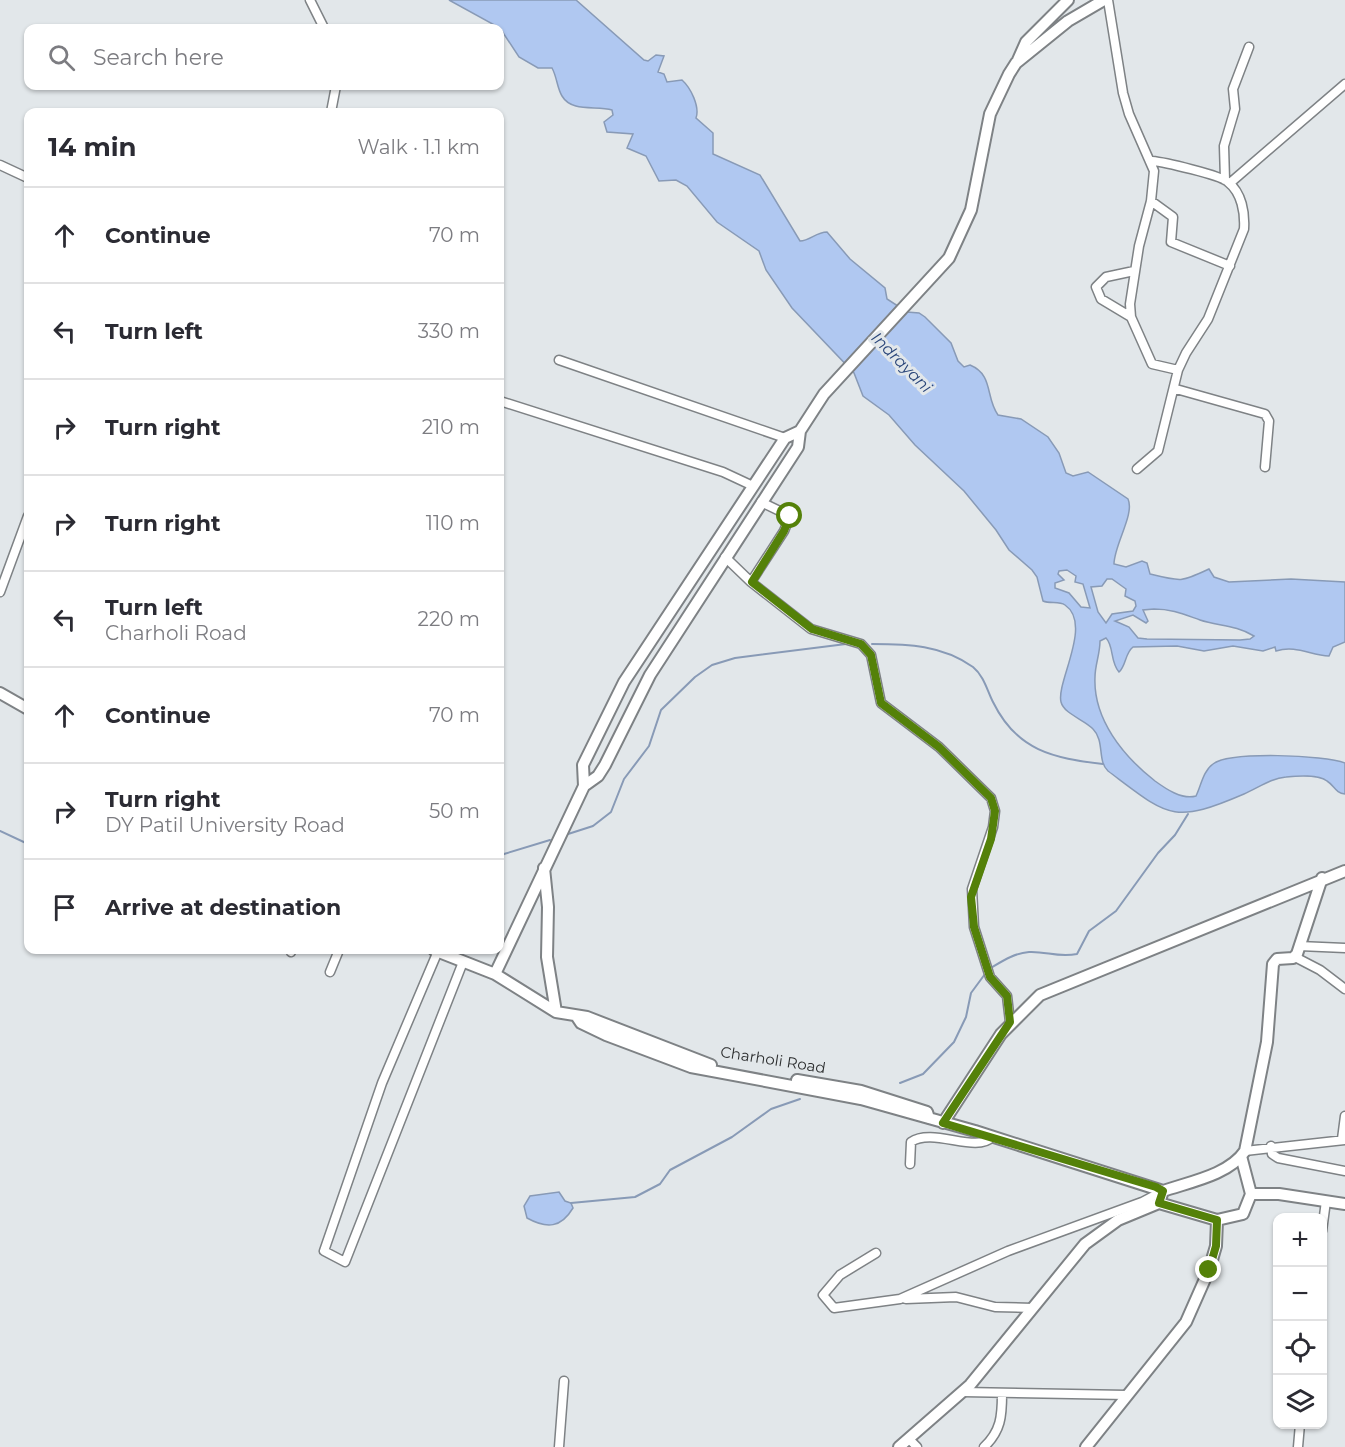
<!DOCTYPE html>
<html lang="en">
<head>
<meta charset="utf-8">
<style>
  body { margin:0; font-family:Montserrat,sans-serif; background:#f7f7f7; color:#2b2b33 }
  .controls { position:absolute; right:18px; bottom:18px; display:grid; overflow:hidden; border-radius:12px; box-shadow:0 2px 4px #0004 }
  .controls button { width:54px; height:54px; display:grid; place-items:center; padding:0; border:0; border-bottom:2px solid #e1e1e2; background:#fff; color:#2b2b33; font:30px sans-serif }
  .stop { position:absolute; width:18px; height:18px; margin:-14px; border:4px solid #548109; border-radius:50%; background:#fff }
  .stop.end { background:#548109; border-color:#fff; box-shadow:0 2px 6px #0008 }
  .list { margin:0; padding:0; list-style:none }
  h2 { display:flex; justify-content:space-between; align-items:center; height:78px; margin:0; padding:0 24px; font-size:26px }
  h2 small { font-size:20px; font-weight:400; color:#7c7c81 }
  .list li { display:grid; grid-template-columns:39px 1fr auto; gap:18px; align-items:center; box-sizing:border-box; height:96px; padding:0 24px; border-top:2px solid #e1e1e2 }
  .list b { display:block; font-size:22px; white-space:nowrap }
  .list p { margin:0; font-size:20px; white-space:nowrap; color:#7c7c81 }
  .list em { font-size:20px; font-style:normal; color:#7c7c81 }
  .icon { flex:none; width:33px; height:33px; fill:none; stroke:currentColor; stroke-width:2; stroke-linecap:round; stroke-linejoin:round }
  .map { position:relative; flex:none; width:1345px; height:1447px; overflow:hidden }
  .search { position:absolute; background:#fff; box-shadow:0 2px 4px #0004; left:24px; top:24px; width:480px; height:66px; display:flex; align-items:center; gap:15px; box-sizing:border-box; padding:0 21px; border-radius:12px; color:#7c7c81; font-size:22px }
  .panel { position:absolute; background:#fff; box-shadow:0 2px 4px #0004; left:24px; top:108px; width:480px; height:846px; border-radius:12px }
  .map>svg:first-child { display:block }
</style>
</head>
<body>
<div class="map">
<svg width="1345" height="1447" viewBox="0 0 1345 1447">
  <rect width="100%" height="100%" fill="#e2e7ea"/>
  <!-- water -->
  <path fill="#b0c8f1" stroke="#889ab6" stroke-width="1.5" fill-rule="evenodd" d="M449,0H576L644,60L648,61L656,55L664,56L658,72L664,74L667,82L682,80C691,88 700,107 696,118L713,133V154L760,175L800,241C810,241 816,232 827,232L850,259L885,288L887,299L907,312L919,313L925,317L951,343L958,361L964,367L970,365C994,375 985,397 998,415L1021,419L1048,437L1059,453L1066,473L1073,476L1088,472L1128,499C1135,514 1114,545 1114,564L1126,567L1142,561L1147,563L1150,574C1182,582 1181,582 1209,569L1214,577L1229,582L1291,579L1345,582V642L1333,647L1329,656C1310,655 1296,645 1276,651L1275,647L1263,651L1233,646L1204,651L1177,646L1133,647C1125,653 1126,666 1119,672C1110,662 1114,646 1106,638L1100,641C1100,654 1095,665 1095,677C1093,719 1123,756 1155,781C1166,789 1182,800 1196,796C1201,786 1203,771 1213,764C1230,751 1325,755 1345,763V794C1335,793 1335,786 1327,781C1318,774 1297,776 1286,777C1271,778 1258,788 1244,794C1172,825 1168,816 1108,771C1097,761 1105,741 1093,729C1085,720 1064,714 1061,702C1056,682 1093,624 1065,605C1059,601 1050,604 1043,601L1037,577L1032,570L1009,550L996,530L964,491L915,445L889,415L863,396L854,373L792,308L766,270L759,251L717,222L687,186L676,180L659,181L646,156L627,148L633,134L607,132L604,122L613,115L612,110C597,105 572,113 562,96C557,88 557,77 552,68H538L519,57L500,28ZM1067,570L1076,576L1075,582L1083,584L1090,608L1081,607L1069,593L1055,588V583L1064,580L1058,574L1059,571ZM1107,579H1112L1126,589L1125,596L1135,601L1136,606L1133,611L1112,614L1106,623L1098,612L1091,587L1102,586ZM1154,609C1172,609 1183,614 1200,620C1218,626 1236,625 1254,636L1250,639L1240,640L1147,639L1138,638L1129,627L1115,621L1133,615L1146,623L1148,621L1143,610Z
    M559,1192L565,1201L571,1203L573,1208C561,1228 547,1229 527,1218L524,1206L530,1196Z"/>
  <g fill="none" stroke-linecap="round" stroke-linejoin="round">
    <!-- stream -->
    <path stroke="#889ab6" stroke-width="2" d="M872,644C908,644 942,645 973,667C984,676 987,690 993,702C1017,751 1053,758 1103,764
      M0,831L28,844
      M565,835L593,826L611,812L624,779L649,746L661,710L695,677L712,665L735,658L846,644
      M500,859L504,854L550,840
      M989,969C1001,962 1014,953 1029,952C1046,951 1058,958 1077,954L1089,931L1116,911L1158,853L1175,835L1188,814
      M900,1083L923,1074L954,1042L966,1017L971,993L985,974
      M571,1203L635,1197L660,1184L670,1170L732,1137L771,1109L800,1099"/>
    <!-- minor casing -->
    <g stroke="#7e8285" stroke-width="11">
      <path id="minor" d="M310,0L324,28
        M1108,0L1123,93L1129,114L1154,171L1151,201L1139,246L1130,304L1131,317L1152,364L1178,370
        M331,112L336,86
        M0,165L28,178
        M1225,180L1224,146L1235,109L1233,89L1249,47
        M1230,183L1345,84
        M1151,201L1173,217L1171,242L1230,266
        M1131,317L1101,299L1096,287L1106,277L1134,271
        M559,360L785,438
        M1176,389L1265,414L1269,421L1265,467
        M500,401L723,472L753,486
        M1137,469L1158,451L1178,370L1186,353L1208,319L1244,229C1245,213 1242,193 1228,182C1220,175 1164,162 1152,161
        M725,557L751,582L811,629L861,644L871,655L881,703L939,747L991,798L995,811L993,827L972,889L974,927L990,977L1007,996L1010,1022
        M751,582L784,531L790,516L761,502
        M0,592L28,516
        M1299,946L1345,948
        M438,951L382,1083L324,1251L345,1262L463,962
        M291,952L292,950
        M1295,957L1320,970L1345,989
        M330,972L339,950
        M1342,1139L1345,1116
        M1271,1146L1272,1154L1278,1158L1345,1171
        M1245,1151L1345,1140
        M910,1164L911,1142C933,1127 976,1154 992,1137
        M1322,1231L1326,1201
        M876,1253L840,1275L823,1295L834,1308L900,1299L1008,1251L1142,1202L1163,1191
        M906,1299L956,1297L995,1307L1033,1308
        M963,1392L1127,1395
        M909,1439L917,1447
        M559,1447L564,1381
        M984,1447C1001,1431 1002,1416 1002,1394
        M1298,1447L1300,1424"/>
    </g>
    <!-- tertiary casing -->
    <g stroke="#7e8285" stroke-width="14">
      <path id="tertiary" d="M1018,60L1026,42L1068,0
        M0,693L28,709
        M584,786L583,765L624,682L785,438L800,431
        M544,868L548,907L547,957L556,1012
        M434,950L495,974L556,1012L587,1017L711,1065
        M495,974L584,786L598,776L605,765L650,675L798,447L800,431L824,394L949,258L971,210L990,114L1009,74L1016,63L1068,21L1104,0
        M577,1017L581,1023L606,1035L691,1067L861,1099L975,1131L1163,1191
        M797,1080L861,1091L927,1112L929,1118
        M943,1123L1001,1034L1040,995L1345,871
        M1241,1156L1251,1194H1279L1345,1204
        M1163,1191C1189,1182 1229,1175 1245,1151L1267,1042L1273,964L1277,959L1293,958L1297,954L1322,878
        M1159,1203L1217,1220L1243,1214L1251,1194
        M899,1447L970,1385L1085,1244L1118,1220L1159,1203L1163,1191
        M1086,1447L1186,1322L1209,1270L1216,1246L1217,1220"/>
    </g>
    <!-- minor -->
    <use href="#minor" stroke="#fff" stroke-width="8"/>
    <!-- tertiary -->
    <use href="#tertiary" stroke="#fff" stroke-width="10"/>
  </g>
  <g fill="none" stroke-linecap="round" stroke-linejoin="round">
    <!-- route -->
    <path stroke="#548109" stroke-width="8" d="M790,516L784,531L752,582L812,629L861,644L871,655L881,703L939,747L991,798L995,811L991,839L971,897L974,927L990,977L1007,996L1010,1022L943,1123L1156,1187L1163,1191L1159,1203L1217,1220L1216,1246L1209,1270"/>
  </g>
  <g text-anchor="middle" stroke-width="6" stroke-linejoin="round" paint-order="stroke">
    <!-- street labels -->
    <g font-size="15" fill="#2b2d2e" stroke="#e2e7ea">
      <text transform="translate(773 1060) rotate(9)" y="5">Charholi Road</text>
    </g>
    <!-- water labels -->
    <g font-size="16" font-style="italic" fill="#294579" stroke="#e2e7ea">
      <text transform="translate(902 362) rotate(45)" y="6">Indrayani</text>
    </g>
  </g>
</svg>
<div class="controls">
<button>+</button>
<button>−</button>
<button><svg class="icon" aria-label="locate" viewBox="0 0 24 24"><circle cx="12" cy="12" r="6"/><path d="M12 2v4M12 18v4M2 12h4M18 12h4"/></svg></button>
<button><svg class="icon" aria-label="layers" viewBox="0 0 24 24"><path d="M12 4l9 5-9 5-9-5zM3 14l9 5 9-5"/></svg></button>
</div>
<div class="stop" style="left:790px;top:516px"></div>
<div class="stop end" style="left:1209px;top:1270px"></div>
<div class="search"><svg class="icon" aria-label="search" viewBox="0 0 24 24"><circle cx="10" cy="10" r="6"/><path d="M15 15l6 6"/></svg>Search here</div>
<section class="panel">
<h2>14 min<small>Walk · 1.1 km</small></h2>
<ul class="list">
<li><svg class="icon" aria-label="ahead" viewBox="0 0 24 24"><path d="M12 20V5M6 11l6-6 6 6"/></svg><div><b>Continue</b></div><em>70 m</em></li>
<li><svg class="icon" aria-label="left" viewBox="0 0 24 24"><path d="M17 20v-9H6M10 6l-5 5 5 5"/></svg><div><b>Turn left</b></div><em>330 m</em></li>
<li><svg class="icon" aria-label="right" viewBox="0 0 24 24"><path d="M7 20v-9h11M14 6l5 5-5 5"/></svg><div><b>Turn right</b></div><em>210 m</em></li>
<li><svg class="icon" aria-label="right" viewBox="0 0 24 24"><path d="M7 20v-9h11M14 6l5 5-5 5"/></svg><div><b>Turn right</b></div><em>110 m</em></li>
<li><svg class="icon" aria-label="left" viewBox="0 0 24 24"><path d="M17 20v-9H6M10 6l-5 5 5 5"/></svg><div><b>Turn left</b><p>Charholi Road</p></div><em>220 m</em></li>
<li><svg class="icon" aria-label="ahead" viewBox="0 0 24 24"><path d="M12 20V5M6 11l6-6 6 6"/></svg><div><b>Continue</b></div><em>70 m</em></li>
<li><svg class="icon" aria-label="right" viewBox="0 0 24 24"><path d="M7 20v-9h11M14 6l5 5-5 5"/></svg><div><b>Turn right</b><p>DY Patil University Road</p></div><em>50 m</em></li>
<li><svg class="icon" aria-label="arrive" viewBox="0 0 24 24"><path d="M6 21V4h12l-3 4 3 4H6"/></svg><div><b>Arrive at destination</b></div></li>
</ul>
</section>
</div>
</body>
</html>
